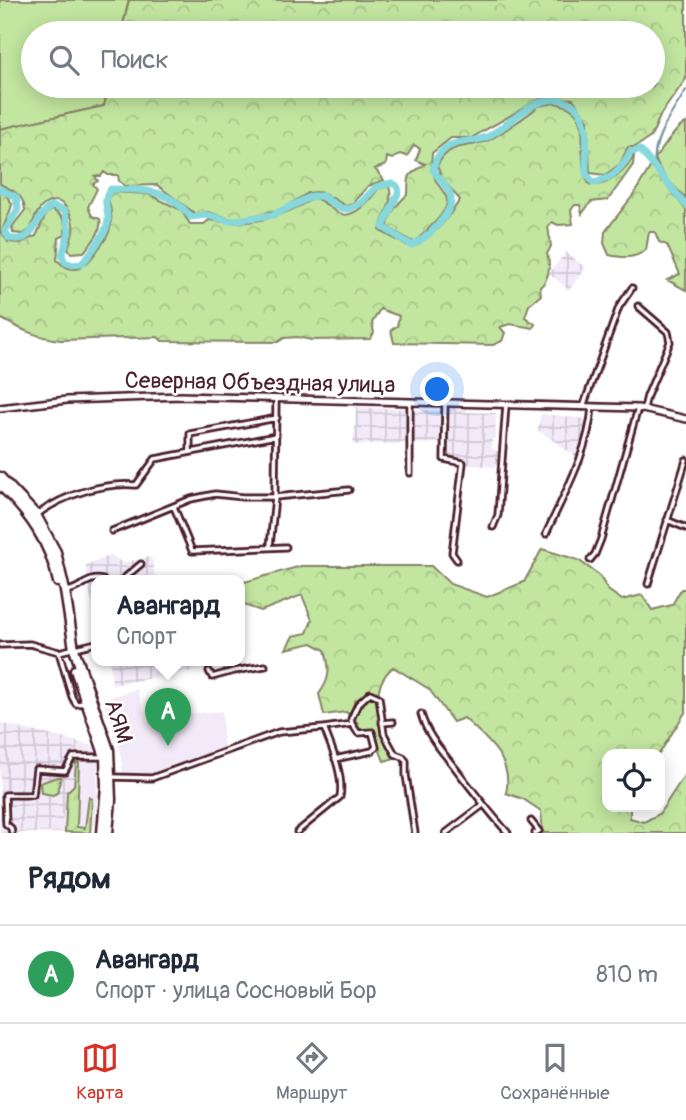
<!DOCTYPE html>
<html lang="ru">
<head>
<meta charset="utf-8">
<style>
  body { margin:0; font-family:Pangolin,sans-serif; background:#f6f6f7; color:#1f2937 }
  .controls { position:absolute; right:21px; bottom:21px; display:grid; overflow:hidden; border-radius:14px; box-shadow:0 4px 18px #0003 }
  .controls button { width:63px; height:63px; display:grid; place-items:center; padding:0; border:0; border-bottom:2px solid #e0e1e3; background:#fff; color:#1f2937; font:35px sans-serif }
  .you { position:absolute; left:438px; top:390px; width:24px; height:24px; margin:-18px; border:5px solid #fff; border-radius:50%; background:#1a73e8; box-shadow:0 0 0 10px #1a73e833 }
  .badge { display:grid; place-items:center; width:46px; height:46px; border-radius:50%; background:#d93025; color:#fff; font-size:23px; font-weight:700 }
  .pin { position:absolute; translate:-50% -58px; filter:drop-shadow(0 2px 4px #0008) }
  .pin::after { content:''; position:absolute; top:37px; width:24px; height:21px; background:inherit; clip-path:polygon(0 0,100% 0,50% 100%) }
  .popup { position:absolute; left:91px; top:575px; width:154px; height:91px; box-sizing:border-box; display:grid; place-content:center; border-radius:14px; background:#fff; filter:drop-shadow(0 2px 5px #0005); font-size:23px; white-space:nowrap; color:#747a83 }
  .popup b { font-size:26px; color:#1f2937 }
  .popup::after { content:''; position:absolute; left:50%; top:100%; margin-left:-14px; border:14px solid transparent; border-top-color:#fff }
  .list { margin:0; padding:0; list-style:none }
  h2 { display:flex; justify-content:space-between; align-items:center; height:91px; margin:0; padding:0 28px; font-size:30px }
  h2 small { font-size:23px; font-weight:400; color:#747a83 }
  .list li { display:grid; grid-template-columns:46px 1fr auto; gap:21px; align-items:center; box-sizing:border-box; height:98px; padding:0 28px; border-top:2px solid #e0e1e3 }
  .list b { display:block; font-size:26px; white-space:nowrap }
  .list p { margin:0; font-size:23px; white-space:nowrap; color:#747a83 }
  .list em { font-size:23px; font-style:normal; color:#747a83 }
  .icon { flex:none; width:38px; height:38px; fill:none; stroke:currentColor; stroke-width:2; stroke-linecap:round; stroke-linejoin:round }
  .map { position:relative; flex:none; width:686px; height:833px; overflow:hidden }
  .search { position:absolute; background:#fff; box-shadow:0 4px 18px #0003; left:21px; right:21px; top:21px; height:77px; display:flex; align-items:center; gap:18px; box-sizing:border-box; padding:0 24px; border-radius:38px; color:#747a83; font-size:26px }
  .sheet { height:189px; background:#fff }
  nav { display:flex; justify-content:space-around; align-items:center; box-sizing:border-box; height:98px; border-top:2px solid #e0e1e3; background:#fff; font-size:19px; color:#747a83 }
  nav a { display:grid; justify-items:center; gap:4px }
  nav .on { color:#d93025 }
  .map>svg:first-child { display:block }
</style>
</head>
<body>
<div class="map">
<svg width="686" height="833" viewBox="0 0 686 833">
  <defs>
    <pattern id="industrial-grid" width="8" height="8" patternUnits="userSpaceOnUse" patternTransform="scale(1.75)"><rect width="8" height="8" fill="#f2eaf8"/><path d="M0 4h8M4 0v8" fill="none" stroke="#d1c8d5"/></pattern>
    <pattern id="forest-crowns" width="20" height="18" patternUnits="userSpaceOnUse" patternTransform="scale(1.75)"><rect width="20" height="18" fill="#c2e6a0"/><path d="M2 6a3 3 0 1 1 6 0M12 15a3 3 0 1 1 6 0" fill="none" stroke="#a8c58a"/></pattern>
  </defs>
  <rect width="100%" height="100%" fill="#fff"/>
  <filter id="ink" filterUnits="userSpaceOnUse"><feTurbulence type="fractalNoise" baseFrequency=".0143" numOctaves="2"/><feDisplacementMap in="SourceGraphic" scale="14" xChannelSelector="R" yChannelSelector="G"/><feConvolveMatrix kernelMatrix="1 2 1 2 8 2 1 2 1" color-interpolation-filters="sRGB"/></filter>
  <g filter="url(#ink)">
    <!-- built -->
    <path fill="#f2eaf8" d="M137,689L147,721L179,719V715L222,711L224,752L150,777L123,774L118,735L102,700Z
      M78,742L98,747L97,802L93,833H60L67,792L74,785Z"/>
    <!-- industrial -->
    <path fill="url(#industrial-grid)" d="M566,252L586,268L569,290L549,274Z
      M356,407L446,411L447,409H467V412L496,413V438L492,439L491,448L499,452L498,463L495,467L442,462V443L353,445Z
      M541,414L589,419L578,458L538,430Z
      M112,555L122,563L149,557L153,561L155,580H96V624L85,565Z
      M115,660H230V664L112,685L110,661Z
      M0,723L78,742L74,785L67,792L60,833H0Z"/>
    <!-- green -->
    <path fill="#c2e6a0" stroke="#868266" stroke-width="2" d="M0,0H129L121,33H33V86H109L104,106L0,129Z"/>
    <!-- forest -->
    <path fill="url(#forest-crowns)" stroke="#868266" stroke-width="2" d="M129,0H686V79L661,114L651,137L635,147H628L620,164L605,175L590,173L588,120L573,99L543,97L471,138H451L432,153C431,163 431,171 436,181C442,192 452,197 444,211C437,222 425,232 416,241H411L388,227C388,214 398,203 408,194C409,173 406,177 425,164L416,160L420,149L414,145L407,156L400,154L392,159L387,157L386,165L375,169L384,180L368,186L352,204L346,206L324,193L316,192L308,193L282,209L262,214L232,219L208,212L197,215L157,185L125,186L119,181L118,175H108L104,172L101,176H95L98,181L93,184L97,189L88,207L92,216L100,219C103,232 91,243 84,252L71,253L68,248C70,243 72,237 73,232C75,215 62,192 44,205C36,211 34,221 30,230L23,234L13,233L12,227L25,210C23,193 13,191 0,184V129L104,106L109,86H653V33H121Z
      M555,103C560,104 567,106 571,109C592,120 575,163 589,184C607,189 627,170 634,155L633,165L608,200L591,202L582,214L580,205H575L571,210L573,224L558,225L552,222L548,227L551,246L547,254C551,266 549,280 540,287L541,295L529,305L525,317L535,324L533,328L510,324L500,327L505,333L502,341L493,345L394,343L391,330L397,326L399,316L380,309L372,323L374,333L370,339L311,340L297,337L284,338L278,342L162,341L158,337L61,340C38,338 20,329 0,318V191L6,195L12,204C10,215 4,222 2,233L8,242L20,243L36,236L46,214L52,210C64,216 66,222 65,235L59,238L57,260C74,277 85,268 97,251C101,245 107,238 109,232C113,220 112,210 108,199L112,192L148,194L181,210L190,224H204L209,220C248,227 280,219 314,198C325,201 329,208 338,213C353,221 371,199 378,189L389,186C395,204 382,214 380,231L410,247C434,238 446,220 460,200L442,178L437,166C451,140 465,150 489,140C494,138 536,110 538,106Z
      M686,123V198C674,187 660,174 655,158C665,147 674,129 686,123Z
      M651,166L686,210V290L667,280L680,274L667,245L659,242L655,232H649L646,250C634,259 623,258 609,255L604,243L605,232L634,194Z
      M542,549L578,560L599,575L608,590L622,600L642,595L652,610L672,605L681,589H686V711L659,754H607V807H630V818L644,822L659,814L686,773V833H543L541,811L523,799L506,793C514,760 486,738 464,718L453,722L429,689L393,667C365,691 381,730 395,758L384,761L372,731H360L357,722L346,712L324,715L319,694C331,678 330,668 325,650L312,643L286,649L293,636L307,633L312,620L302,595L261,611L241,604V583L301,566H431L450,584L487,597L524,582Z
      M76,763H79L77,827L85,828L89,797L92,799L90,833L65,832L67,792L74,785Z
      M57,777H61L57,793L53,795L41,793L40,783Z"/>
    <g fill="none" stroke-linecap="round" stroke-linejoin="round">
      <!-- stream -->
      <path stroke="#6e8e96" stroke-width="2" d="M655,167C651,138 673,113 686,90"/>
      <!-- river -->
      <path stroke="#86d8dd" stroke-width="7" d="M0,189L16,197L18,209L5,231L9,238C35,246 34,215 52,206L65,211L69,232L62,256L65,262L73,265L82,264C90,253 103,239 107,226C112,210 99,204 111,189C146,190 167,188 191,217L206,215L230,221L273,215L312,196H322L340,208L348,209L361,203L376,187L392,183L397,186L399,191L383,227L411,245C424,242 452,214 451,199C451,189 438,178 433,170C435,160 438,154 446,148C457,139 474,143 487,137C511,125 537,90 567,102C594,112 585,151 586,174L594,183C611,179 623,167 630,152L640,150L686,205"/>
      <!-- street casing -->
      <g stroke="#4a1f2b" stroke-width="9">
        <path id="street" d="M638,306L668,332L670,342L647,396L644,408
          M410,403V473
          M445,403L444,459L463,463L452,553L457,560
          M583,407L619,307L632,288
          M190,451V434L277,418
          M174,507L192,551L286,547
          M38,514C63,495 104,482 136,485L155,459L276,436
          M667,520L686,528
          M493,527L498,515L506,405
          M112,531L191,499L215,494L243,497H275L349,490
          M546,534C564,494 589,451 592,407
          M270,546L275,497L276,400
          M590,560L595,554L601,539L638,408
          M122,580L141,564
          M648,584L686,460
          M67,591C81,589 88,576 103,580
          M0,645L30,644L59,652L96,643
          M59,652L72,697L76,704L86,703
          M209,671L212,677L234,671L265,666
          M421,714C427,736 442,751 456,769C473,791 489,812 508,833
          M382,723L393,722
          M352,724L351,719L358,704L370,693L379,697L384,734L395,754L403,757L406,761V775L415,833
          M324,728L352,724L358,733L372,732L376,747L372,751L335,759
          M112,777L152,778L279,732L324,728C332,749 344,775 340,797L297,832
          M531,821L539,831L535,833
          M12,833L11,828L6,824L5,795H33L36,769L65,771L73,757H105
          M446,833L483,805"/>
      </g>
      <!-- secondary casing -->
      <g stroke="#4a1f2b" stroke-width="10">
        <path id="secondary" d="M0,408L67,400L181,396L638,408L686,419"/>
      </g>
      <!-- highway casing -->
      <g stroke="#4a1f2b" stroke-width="13">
        <path id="highway" d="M0,477L36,515L56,552L65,591L74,649L109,750L111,800L108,833
          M0,485C29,513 50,542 58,582
          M75,670L105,757L106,786L102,833"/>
      </g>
      <!-- street -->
      <use href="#street" stroke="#fff" stroke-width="3.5"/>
      <!-- secondary -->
      <use href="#secondary" stroke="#fff" stroke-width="5"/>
      <!-- highway -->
      <use href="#highway" stroke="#fff" stroke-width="8"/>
    </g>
  </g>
  <g text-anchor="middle" stroke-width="5" stroke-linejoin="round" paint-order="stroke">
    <!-- street labels -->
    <g font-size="23" fill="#4a1f2b" stroke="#fff">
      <text transform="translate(260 382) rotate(1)" y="8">Северная Объездная улица</text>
      <text transform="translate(119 721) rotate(72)" y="8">АЯМ</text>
    </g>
  </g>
</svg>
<div class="controls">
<button><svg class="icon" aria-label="locate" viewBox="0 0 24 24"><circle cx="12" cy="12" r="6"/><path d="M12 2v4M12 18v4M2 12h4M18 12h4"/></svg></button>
</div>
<div class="you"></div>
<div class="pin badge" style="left:168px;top:746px;background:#2e9e5b">A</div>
<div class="popup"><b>Авангард</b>Спорт</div>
<div class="search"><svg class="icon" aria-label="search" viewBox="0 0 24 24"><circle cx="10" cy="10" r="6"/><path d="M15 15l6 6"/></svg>Поиск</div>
</div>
<section class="sheet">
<h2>Рядом<small></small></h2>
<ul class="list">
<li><span class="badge" style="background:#2e9e5b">A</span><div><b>Авангард</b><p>Спорт · улица Сосновый Бор</p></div><em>810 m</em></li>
</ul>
</section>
<nav>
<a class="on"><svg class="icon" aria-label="map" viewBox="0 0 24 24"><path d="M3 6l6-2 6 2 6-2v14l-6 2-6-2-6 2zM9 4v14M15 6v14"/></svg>Карта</a>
<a><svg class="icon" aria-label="directions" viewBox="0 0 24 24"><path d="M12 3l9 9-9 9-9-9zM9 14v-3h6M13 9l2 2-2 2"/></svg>Маршрут</a>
<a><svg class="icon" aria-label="saved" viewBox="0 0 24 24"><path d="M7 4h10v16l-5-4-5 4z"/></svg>Сохранённые</a>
</nav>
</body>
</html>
